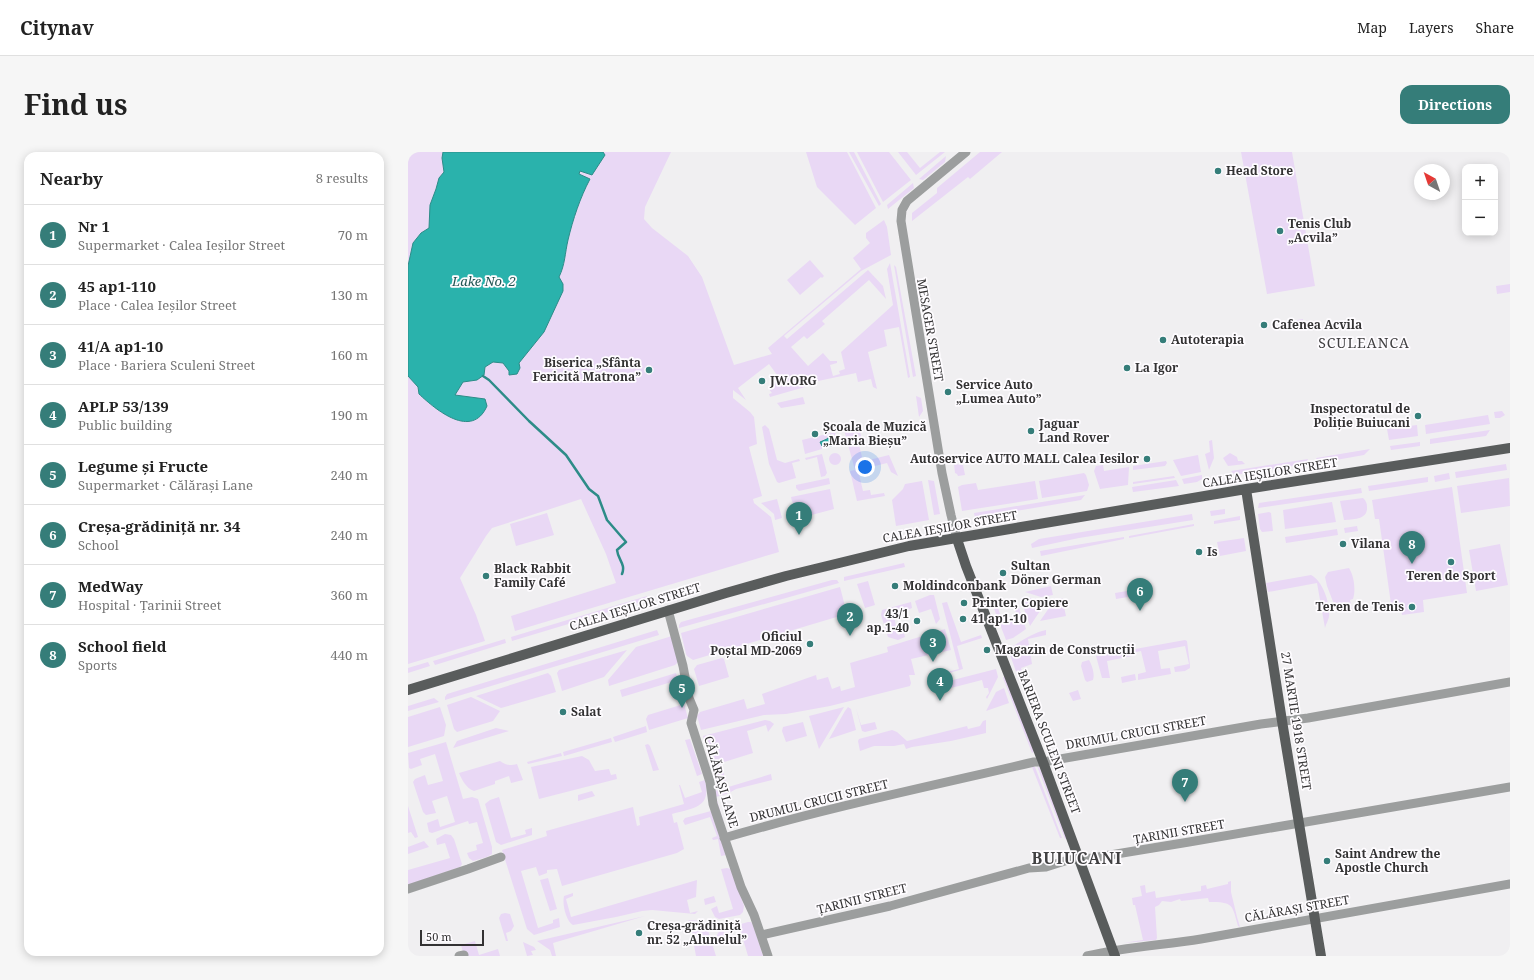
<!DOCTYPE html>
<html lang="en">
<head>
<meta charset="utf-8">
<style>
  body { margin:0; font-family:"Noto Serif",serif; background:#f6f6f6; color:#222 }
  .controls { position:absolute; right:12px; top:12px; display:grid; overflow:hidden; border-radius:8px; box-shadow:0 2px 10px #0003 }
  .controls button { width:36px; height:36px; display:grid; place-items:center; padding:0; border:0; border-bottom:1px solid #e0e0e0; background:#fff; color:#222; font:20px sans-serif }
  .compass { position:absolute; left:1006px; top:12px; width:36px; height:36px; border-radius:50%; background:#fff; box-shadow:0 2px 10px #0003; rotate:320deg }
  .scale { position:absolute; left:12px; bottom:10px; width:64px; box-sizing:border-box; padding-left:4px; border:2px solid #333233; border-top:0; font-size:11px; line-height:14px; white-space:nowrap; color:#333233; -webkit-text-stroke:3px #fefcff; paint-order:stroke }
  .you { position:absolute; left:457px; top:315px; width:14px; height:14px; margin:-10px; border:3px solid #fff; border-radius:50%; background:#1a73e8; box-shadow:0 0 0 6px #1a73e833 }
  .badge { display:grid; place-items:center; width:26px; height:26px; border-radius:50%; background:#357d79; color:#fff; font-size:13px; font-weight:700 }
  .pin { position:absolute; translate:-50% -33px; filter:drop-shadow(0 1px 2px #0008) }
  .pin::after { content:''; position:absolute; top:21px; width:14px; height:12px; background:inherit; clip-path:polygon(0 0,100% 0,50% 100%) }
  .list { margin:0; padding:0; list-style:none }
  h2 { display:flex; justify-content:space-between; align-items:center; height:52px; margin:0; padding:0 16px; font-size:17px }
  h2 small { font-size:13px; font-weight:400; color:#767676 }
  .list li { display:grid; grid-template-columns:26px 1fr auto; gap:12px; align-items:center; box-sizing:border-box; height:60px; padding:0 16px; border-top:1px solid #e0e0e0 }
  .list b { display:block; font-size:15px; white-space:nowrap }
  .list p { margin:0; font-size:13px; white-space:nowrap; color:#767676 }
  .list em { font-size:13px; font-style:normal; color:#767676 }
  .map { position:relative; flex:none; width:1102px; height:804px; overflow:hidden; border-radius:12px }
  header { display:flex; align-items:center; gap:24px; box-sizing:border-box; height:56px; padding:0 20px; background:#fff; border-bottom:1px solid #e0e0e0 }
  header strong { font-size:19px }
  nav { display:flex; gap:22px; margin-inline-start:auto; font-size:14px }
  .intro { display:flex; align-items:center; justify-content:space-between; box-sizing:border-box; height:96px; padding:0 24px }
  h1 { margin:0; font-size:28px }
  .button { padding:10px 18px; border-radius:12px; background:#357d79; color:#fff; font-size:14px; font-weight:700 }
  main { display:flex; gap:24px; padding:0 24px }
  aside { flex:1; background:#fff; border-radius:12px; box-shadow:0 2px 10px #0003 }
  .map>svg:first-child { display:block }
</style>
</head>
<body>
<header>
<strong>Citynav</strong>
<nav><a>Map</a><a>Layers</a><a>Share</a></nav>
</header>
<div class="intro"><h1>Find us</h1><a class="button">Directions</a></div>
<main>
<aside>
<h2>Nearby<small>8 results</small></h2>
<ul class="list">
<li><span class="badge">1</span><div><b>Nr 1</b><p>Supermarket · Calea Ieșilor Street</p></div><em>70 m</em></li>
<li><span class="badge">2</span><div><b>45 ap1-110</b><p>Place · Calea Ieșilor Street</p></div><em>130 m</em></li>
<li><span class="badge">3</span><div><b>41/A ap1-10</b><p>Place · Bariera Sculeni Street</p></div><em>160 m</em></li>
<li><span class="badge">4</span><div><b>APLP 53/139</b><p>Public building</p></div><em>190 m</em></li>
<li><span class="badge">5</span><div><b>Legume și Fructe</b><p>Supermarket · Călărași Lane</p></div><em>240 m</em></li>
<li><span class="badge">6</span><div><b>Creșa-grădiniță nr. 34</b><p>School</p></div><em>240 m</em></li>
<li><span class="badge">7</span><div><b>MedWay</b><p>Hospital · Țarinii Street</p></div><em>360 m</em></li>
<li><span class="badge">8</span><div><b>School field</b><p>Sports</p></div><em>440 m</em></li>
</ul>
</aside>
<div class="map">
<svg width="1102" height="804" viewBox="0 0 1102 804">
  <rect width="100%" height="100%" fill="#f0eff1"/>
  <!-- green -->
  <path fill="#e9d8f5" d="M0,0H263L237,55L236,67L244,76L280,104L294,125L326,213L364,202L360,196L453,117L445,106L462,91L458,86V81L476,68L479,75L483,103L453,119L376,184L379,187L460,118L475,134L478,147L461,128L414,169L417,172L399,187L396,184L383,195L400,214L415,201L422,209H429V211L422,213L425,224L432,222L431,219L437,217L433,200L485,153L479,117L482,111L502,225L500,226L491,175L476,178L479,194L460,200L469,237L465,235L463,227L450,230L448,221L396,232L397,235L362,245L361,242L364,241L360,236L372,227L361,212L330,236L338,248L325,238V246L342,260L346,265L349,292L341,295L354,344L345,347L346,351L363,365L371,400L107,479L103,464L208,431L198,402L173,347L84,376L78,384L52,426L68,463L77,489L0,512Z
    M398,0H439L468,56L447,73L409,35Z
    M441,0H446L473,52L471,54Z
    M449,0H481L503,28L475,50Z
    M490,0H499L512,16L532,0H537L508,23Z
    M572,0H594L562,27L560,25L504,69V61L529,41V36Z
    M833,0H884L907,134L859,142Z
    M538,4L537,10L515,28L511,27Z
    M505,31L506,36L480,57L479,53Z
    M402,108L416,124L414,126L413,125L392,143L379,128Z
    M486,113L488,115L508,224L505,225Z
    M1102,132V140L1089,142L1088,134Z
    M895,167V176L886,177L889,170V168Z
    M508,244L513,246L515,259L511,265Z
    M395,245L397,252L373,256L369,251Z
    M1094,259L1097,263L1092,266H1087L1086,260Z
    M1080,263L1082,272L1018,282L1017,273Z
    M357,273L361,277L369,308L377,311L391,307L392,309L384,311L388,326L371,331L369,330L361,312L354,275Z
    M1009,273L1010,284L981,288L979,277Z
    M451,275L454,288L451,293L456,313L459,312L460,315L450,318L455,339L462,338L463,343L476,341L477,344L449,349L442,319L447,318L436,278Z
    M1082,278L1078,284L1022,292V287Z
    M427,280L430,290L426,294H416L414,297L397,302L394,288Z
    M804,288L806,306L801,318L797,302L802,300L801,289Z
    M1012,290V294L983,298L982,294Z
    M962,297L956,303L911,311L908,306Z
    M822,301L829,305L830,309H834L837,312L820,314L815,306Z
    M421 307a6 6 0 1 1 12 0a6 6 0 1 1-12 0Z
    M414,302L419,321L417,324L413,325L409,305L398,308L397,306Z
    M481,303L490,324L483,320L479,311L463,315L461,308Z
    M790,303L793,320L773,324L765,308Z
    M900,307L898,312L827,323L823,319Z
    M758,309L759,311L757,314L725,318V314Z
    M546,312L555,313L557,323L550,324L549,322L547,321Z
    M1098,312L1099,318L1048,326L1047,320Z
    M695,313L696,319L721,315L720,333L692,337L686,319L688,314Z
    M676,321L678,323L681,333L679,339L634,346L631,329Z
    M1041,321L1042,327L1027,330L1026,324Z
    M794,323V327L789,330L776,332L774,327Z
    M766,324L767,326L725,332V330Z
    M1020,325V330L961,339L960,334Z
    M421,326L422,332L391,339L388,336V333Z
    M1101,326L1102,354L1053,361L1049,334Z
    M520,328L526,329L532,362L526,363Z
    M768,328L771,334L725,340L724,335Z
    M514,329L521,368L488,374L484,348L495,337L497,332Z
    M627,329L630,347L554,359L550,335L554,333L568,331L570,338Z
    M1044,335L1059,441L1015,448L1016,460L994,463L992,451L983,452L971,367H967L964,348Z
    M953,336L954,341L850,356L851,351Z
    M422,337L426,357L396,365C390,361 384,352 383,345Z
    M677,343L673,348L567,366L566,361Z
    M955,346C958,349 959,351 959,355C960,368 944,367 936,368L932,349Z
    M369,347L374,366L367,368L366,362L353,351Z
    M924,350L928,370L877,377L875,358Z
    M817,357V362L803,364L802,359Z
    M861,360L863,361L865,379L854,380L852,377L850,362Z
    M139,361L146,383L108,394L102,372Z
    M784,362L785,368L671,386L624,396L623,392L631,387Z
    M832,364V368L806,372V369Z
    M786,372V374L721,386V384Z
    M949,374L950,379L937,381L936,376Z
    M929,377L930,383L878,391L877,385Z
    M716,385V387L633,404L632,399Z
    M836,386L838,399L812,404L809,390Z
    M1092,392L1100,433L1068,439L1061,398Z
    M496,411L497,415L436,429V425Z
    M941,416C946,424 948,438 945,447L942,448L944,457L929,460L919,434L917,425L920,420Z
    M903,423C915,429 922,451 921,464C921,467 918,472 917,476L909,431L860,440L858,431Z
    M424,428H429L431,431L271,476V473L273,470Z
    M460,429L467,453L457,456L449,432Z
    M643,434L645,443L633,445L617,440Z
    M432,435L438,458L436,462L432,464L285,508L279,504L278,502L273,481Z
    M719,439L720,445L708,447L707,441Z
    M522,443H526L532,467L528,472L523,457L511,461L507,449Z
    M239,444L240,448L104,489L103,485Z
    M615,445L623,446L634,456L622,474L613,448Z
    M654,446L658,464L632,469C638,461 644,449 654,446Z
    M587,447L595,471L610,466L607,458L611,456L618,477L605,486L598,488L583,449Z
    M503,450L504,456L488,463L487,469L490,483L496,481L497,485L490,488L480,485L473,463L474,458Z
    M539,450L553,490L573,483L574,486L549,494L555,517L531,524V522L551,517L534,451Z
    M537,477L543,498L503,507L507,523H501L503,531L502,534L422,554L378,562L356,563L293,578L289,564L292,560L336,547L339,557L357,552L354,542L408,523L409,528L420,525L424,537L432,534L433,539L447,535L442,511L480,500L479,495Z
    M249,478L251,483L37,548V545L39,542Z
    M638,478V483L620,487L624,512L613,516L616,525L611,528L600,497C612,490 624,481 638,478Z
    M264,484L270,510L267,513L201,534L200,528L228,495Z
    M97,487L98,491L27,513L25,509Z
    M777,488L779,489L782,513V516L777,519L767,520L766,515L781,512L777,494L750,499L753,517L762,516L763,522L730,528V522L738,520L733,499L723,501L724,504L699,509L702,526H694L688,504Z
    M219,498L196,525L154,539L149,521L151,518Z
    M314,506L316,507L321,525L291,534L286,517L289,513Z
    M681,508C684,513 687,522 685,528L679,530L677,528L673,514L674,510Z
    M20,510L22,514L0,521V516Z
    M588,517L590,525L579,547L578,545L581,541L580,536H576L574,528L539,537L537,530Z
    M140,521L143,524L148,540L93,556L68,544Z
    M268,521L270,528L214,545L212,538Z
    M727,522L728,528L714,531L713,525Z
    M597,523L626,600L624,601L595,526Z
    M596,536L601,551L578,559L588,540Z
    M670,538L673,547L665,549L661,541Z
    M63,545L92,559L85,569L49,580L46,577L39,553Z
    M26,546L31,550L0,559V554Z
    M276,552L280,566L241,578L238,567L240,563Z
    M32,555L38,573L36,584L0,595V565Z
    M436,555L411,597L401,564Z
    M440,555L443,557L448,578L421,587L437,559Z
    M448,556L453,573L467,570L469,577L457,580L454,579Z
    M357,568L362,569L366,572L360,580L358,573L339,579L345,601L313,611L318,630L312,632L308,631L295,584Z
    M578,568V581L543,589L504,595L498,597L496,592L486,594H466L452,599L450,589L451,587L484,578L489,580L499,589L559,574L560,577L572,574L575,569Z
    M395,570L399,584L378,590L374,579L375,575Z
    M238,574L239,580L207,590L205,585Z
    M88,576L101,579L45,596L49,589Z
    M203,586L204,590L156,604L155,600Z
    M282,587L294,622L289,624L277,588Z
    M38,590L55,647L64,645L70,647L84,695V702L79,705L65,709L61,706L59,701L69,698L68,693L75,691L69,670L61,672L60,669L24,681L21,680L19,671L30,667L32,675L47,670L39,644L24,649L28,661L18,663L15,660L5,630L7,627L17,623L20,633L35,629L27,602L12,607L14,613L3,617L1,616L0,601Z
    M240,592L242,594L251,618L245,619L237,593Z
    M153,601L154,604L120,612L119,610Z
    M174,604L181,608L187,619L201,617L203,623L208,622L209,627L131,647L123,615Z
    M92,609C98,613 101,614 109,612L115,628L103,631L101,624L87,629V632L66,639C58,636 54,628 51,621Z
    M625,614L627,615L654,686H652L624,615Z
    M629,614L632,616L660,687H657Z
    M363,622L364,628L328,637L321,641L308,645L316,671H315L306,641L307,639Z
    M297,628C304,656 285,656 264,662L266,671L269,670L276,697L269,701L154,734L149,717L139,718V721L131,724L128,715L113,719L130,776L145,771V768L151,766L152,775L126,783L119,777L94,698L139,684L138,679L225,655L229,674L232,673L231,665L276,652L271,633H272L277,646L294,640L291,630Z
    M184,639L187,644L170,649V643Z
    M91,645L103,686L118,682L117,678L124,676V683L93,693L88,690L77,652L82,648Z
    M0,654L10,685L7,686L3,680L0,681Z
    M303,659L318,703L313,704L310,687L305,688L304,686L309,684L302,665L277,673L275,669L277,666Z
    M37,682L43,683L46,687L54,712L52,715L0,733V718L42,706L37,691L29,693L28,687Z
    M16,689L21,695L0,702V695Z
    M319,716L323,717L336,754L335,760L332,763L311,767L307,765L303,757L309,754L311,761L325,757L313,717Z
    M140,726L149,757L142,759L132,728Z
    M289,728L288,745L279,748L282,761L290,759L287,762L244,758L234,759L208,765L165,773C158,769 154,752 156,744L165,741V744L158,747L163,765Z
    M823,729V740L829,765L832,775L830,774C824,752 825,750 801,750L800,746L773,749L772,747L763,750L754,749L751,753L747,755L749,786L748,788L715,791L735,788L727,753H725L724,746L734,744L732,734L737,733L738,741L747,739L748,746L793,739V734L798,733L799,737L820,732V730Z
    M306,744L308,750L297,753L296,747Z
    M97,761L102,762L106,774L103,779L98,781L100,789H98L91,766L93,762Z
    M237,764L145,791L148,804H144L142,798L129,789Z
    M281,768L295,769L298,772L308,804H288L282,772H279Z
    M340,770H343L345,773L355,804H340L332,777L317,782L318,787L311,789L309,783L312,778Z
    M67,789L71,803L90,797L92,804H56L53,793Z
    M115,790L126,795L128,798L123,799L125,803L119,804Z"/>
  <!-- water -->
  <path fill="#2ab2ac" stroke="#2d8c88" d="M35,0H195L197,3L184,23L172,19L171,22L182,27C172,46 165,67 160,88C157,101 157,113 151,125L155,132V139L136,180L111,211L112,216L109,222L101,223V219L95,211L85,210L77,215L76,223L69,228L55,230L47,243L77,247L79,254C64,288 28,258 11,242L10,235L0,224V114L5,91L13,81L21,76L22,53L28,37L31,26L36,20L34,6Z
    M422,283L426,284L424,294H414L412,290L419,287Z"/>
  <g fill="none" stroke-linecap="round" stroke-linejoin="round">
    <!-- stream -->
    <path stroke="#2d8c88" stroke-width="2.5" d="M75,224L81,228L121,269L158,303L181,337L190,344L199,368L218,390L209,398C210,408 218,412 214,422"/>
    <!-- minor -->
    <path stroke="#9c9e9e" stroke-width="9" d="M549,387L543,363L534,321L493,69L494,58L499,49L558,0
      M260,458L275,514L281,546L286,558L283,571L302,630L305,652L333,735L346,763L360,804
      M316,686C418,656 523,634 626,610H635L853,572L900,566L1102,530
      M0,737L60,717L93,705
      M353,783L482,754L621,716L638,715L660,708L684,706L781,690L1102,635
      M51,804L56,803
      M679,804C717,795 755,793 793,787C896,768 999,750 1102,732"/>
    <!-- major -->
    <path stroke="#595c5c" stroke-width="10" d="M838,337L874,569L913,804
      M549,387L558,414L635,610L707,804
      M0,538L318,441L378,424L501,394L838,337L1102,296"/>
  </g>
  <!-- markers -->
  <g fill="#357d79" stroke="#fefcff" stroke-width="1.5">
    <circle cx="810" cy="19" r="4"/>
    <circle cx="872" cy="79" r="4"/>
    <circle cx="856" cy="173" r="4"/>
    <circle cx="755" cy="188" r="4"/>
    <circle cx="719" cy="216" r="4"/>
    <circle cx="241" cy="218" r="4"/>
    <circle cx="354" cy="229" r="4"/>
    <circle cx="540" cy="240" r="4"/>
    <circle cx="1010" cy="264" r="4"/>
    <circle cx="623" cy="279" r="4"/>
    <circle cx="407" cy="282" r="4"/>
    <circle cx="739" cy="307" r="4"/>
    <circle cx="935" cy="392" r="4"/>
    <circle cx="791" cy="400" r="4"/>
    <circle cx="1043" cy="410" r="4"/>
    <circle cx="595" cy="421" r="4"/>
    <circle cx="78" cy="424" r="4"/>
    <circle cx="487" cy="434" r="4"/>
    <circle cx="556" cy="451" r="4"/>
    <circle cx="1004" cy="455" r="4"/>
    <circle cx="555" cy="467" r="4"/>
    <circle cx="509" cy="469" r="4"/>
    <circle cx="402" cy="492" r="4"/>
    <circle cx="579" cy="498" r="4"/>
    <circle cx="155" cy="560" r="4"/>
    <circle cx="919" cy="709" r="4"/>
    <circle cx="231" cy="781" r="4"/>
  </g>
  <g text-anchor="middle" stroke-width="3.5" stroke-linejoin="round" paint-order="stroke">
    <!-- poi labels -->
    <g font-size="12" font-weight="bold" fill="#333233" stroke="#fefcff" text-anchor="start">
      <text x="818" y="23">Head Store</text>
      <text x="880" y="76">Tenis Club<tspan x="880" dy="14">„Acvila”</tspan></text>
      <text x="864" y="177">Cafenea Acvila</text>
      <text x="763" y="192">Autoterapia</text>
      <text x="233" y="215" text-anchor="end">Biserica „Sfânta<tspan x="233" dy="14">Fericită Matrona”</tspan></text>
      <text x="727" y="220">La Igor</text>
      <text x="362" y="233">JW.ORG</text>
      <text x="548" y="237">Service Auto<tspan x="548" dy="14">„Lumea Auto”</tspan></text>
      <text x="1002" y="261" text-anchor="end">Inspectoratul de<tspan x="1002" dy="14">Poliție Buiucani</tspan></text>
      <text x="631" y="276">Jaguar<tspan x="631" dy="14">Land Rover</tspan></text>
      <text x="415" y="279">Școala de Muzică<tspan x="415" dy="14">„Maria Bieșu”</tspan></text>
      <text x="731" y="311" text-anchor="end">Autoservice AUTO MALL Calea Iesilor</text>
      <text x="943" y="396">Vilana</text>
      <text x="799" y="404">Is</text>
      <text x="603" y="418">Sultan<tspan x="603" dy="14">Döner German</tspan></text>
      <text x="86" y="421">Black Rabbit<tspan x="86" dy="14">Family Café</tspan></text>
      <text x="1043" y="428" text-anchor="middle">Teren de Sport</text>
      <text x="495" y="438">Moldindconbank</text>
      <text x="564" y="455">Printer, Copiere</text>
      <text x="996" y="459" text-anchor="end">Teren de Tenis</text>
      <text x="501" y="466" text-anchor="end">43/1<tspan x="501" dy="14">ap.1-40</tspan></text>
      <text x="563" y="471">41 ap1-10</text>
      <text x="394" y="489" text-anchor="end">Oficiul<tspan x="394" dy="14">Poștal MD-2069</tspan></text>
      <text x="587" y="502">Magazin de Construcții</text>
      <text x="163" y="564">Salat</text>
      <text x="927" y="706">Saint Andrew the<tspan x="927" dy="14">Apostle Church</tspan></text>
      <text x="239" y="778">Creșa-grădiniță<tspan x="239" dy="14">nr. 52 „Alunelul”</tspan></text>
    </g>
    <!-- street labels -->
    <g font-size="12" fill="#333233" stroke="#fefcff">
      <text transform="translate(522 178) rotate(80)" y="4">MESAGER STREET</text>
      <text transform="translate(862 321) rotate(-9)" y="4">CALEA IEȘILOR STREET</text>
      <text transform="translate(542 375) rotate(-10)" y="4">CALEA IEȘILOR STREET</text>
      <text transform="translate(227 455) rotate(-17)" y="4">CALEA IEȘILOR STREET</text>
      <text transform="translate(888 569) rotate(81)" y="4">27 MARTIE 1918 STREET</text>
      <text transform="translate(728 581) rotate(-10)" y="4">DRUMUL CRUCII STREET</text>
      <text transform="translate(641 590) rotate(69)" y="4">BARIERA SCULENI STREET</text>
      <text transform="translate(313 630) rotate(74)" y="4">CĂLĂRAȘI LANE</text>
      <text transform="translate(411 649) rotate(-14)" y="4">DRUMUL CRUCII STREET</text>
      <text transform="translate(771 680) rotate(-10)" y="4">ȚARINII STREET</text>
      <text transform="translate(454 747) rotate(-14)" y="4">ȚARINII STREET</text>
      <text transform="translate(889 757) rotate(-10)" y="4">CĂLĂRAȘI STREET</text>
    </g>
    <!-- water labels -->
    <g font-size="13" font-style="italic" fill="#215654" stroke="#fefcff">
      <text x="76" y="134">Lake No. 2</text>
    </g>
    <!-- quarter labels -->
    <g font-size="14" letter-spacing="1" fill="#414042" stroke="#fefcff">
      <text x="956" y="196">SCULEANCA</text>
    </g>
    <!-- district labels -->
    <g font-size="16" font-weight="bold" letter-spacing="1" fill="#414042" stroke="#fefcff">
      <text x="669" y="712">BUIUCANI</text>
    </g>
  </g>
</svg>
<div class="controls">
<button>+</button>
<button>−</button>
</div>
<svg class="compass" viewBox="-18 -18 36 36"><path d="M0-13l5 13h-10z" fill="#e53935"/><path d="M0 13l5-13h-10z" fill="#767676"/></svg>
<div class="scale">50 m</div>
<div class="you"></div>
<div class="pin badge" style="left:391px;top:383px">1</div>
<div class="pin badge" style="left:442px;top:484px">2</div>
<div class="pin badge" style="left:525px;top:510px">3</div>
<div class="pin badge" style="left:532px;top:549px">4</div>
<div class="pin badge" style="left:274px;top:556px">5</div>
<div class="pin badge" style="left:732px;top:459px">6</div>
<div class="pin badge" style="left:777px;top:650px">7</div>
<div class="pin badge" style="left:1004px;top:412px">8</div>
</div>
</main>
</body>
</html>
